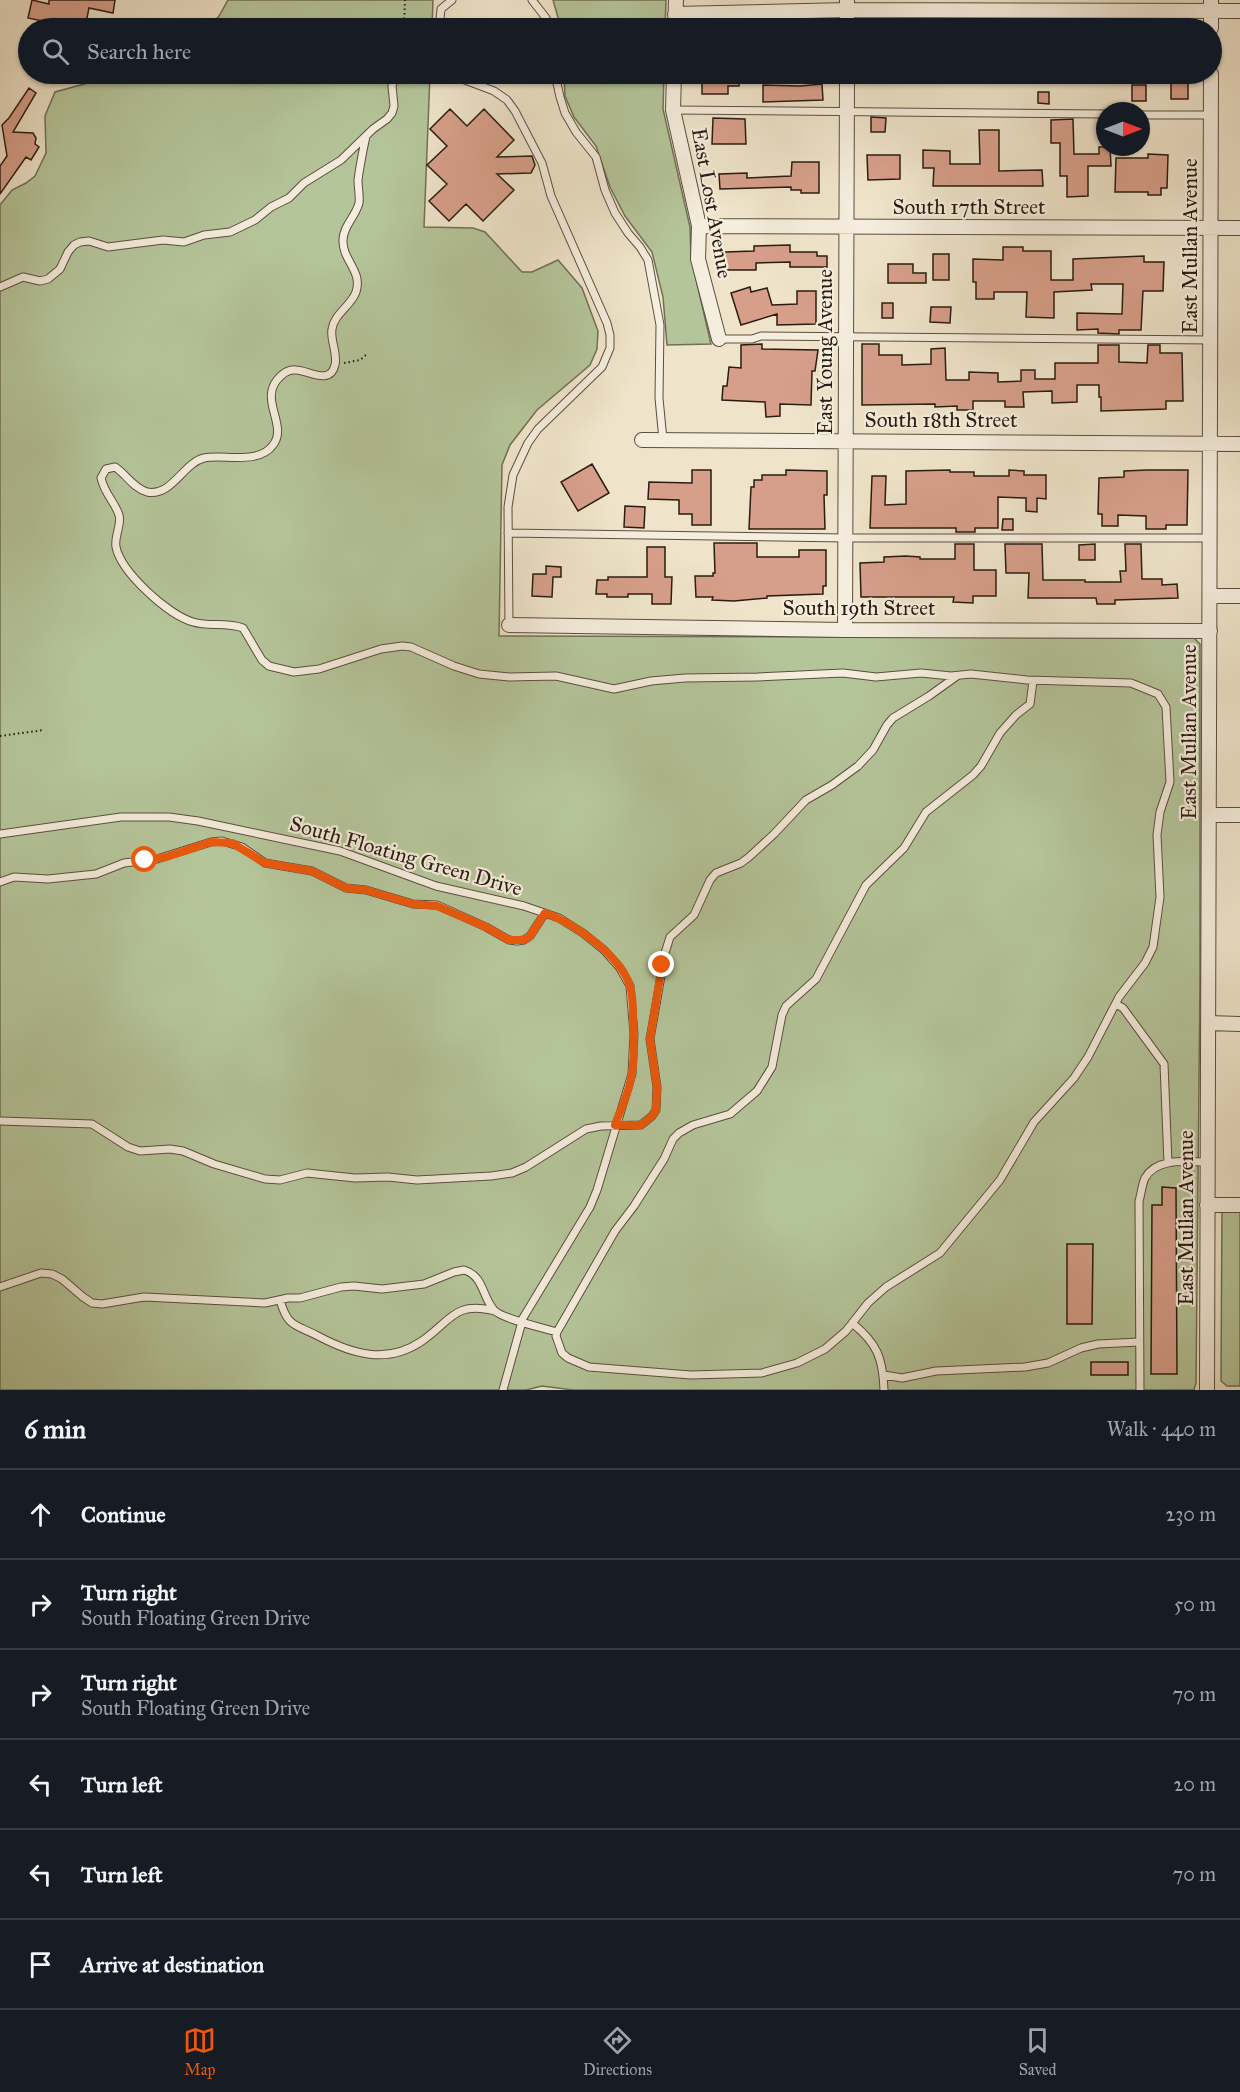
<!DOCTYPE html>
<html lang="en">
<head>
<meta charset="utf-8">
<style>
  body { margin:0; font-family:"IM FELL Great Primer",serif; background:#20242c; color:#f1f3f6 }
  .compass { position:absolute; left:1096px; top:102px; width:54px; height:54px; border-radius:50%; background:#171b24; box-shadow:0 2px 4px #0004; rotate:90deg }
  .stop { position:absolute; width:18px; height:18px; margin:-14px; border:4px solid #ea580c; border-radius:50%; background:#fff }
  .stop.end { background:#ea580c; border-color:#fff; box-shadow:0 2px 6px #0008 }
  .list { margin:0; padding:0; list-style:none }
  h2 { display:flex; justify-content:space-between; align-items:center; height:78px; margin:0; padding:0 24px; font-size:26px }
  h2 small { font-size:20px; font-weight:400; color:#9ea1a6 }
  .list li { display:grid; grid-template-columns:39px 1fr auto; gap:18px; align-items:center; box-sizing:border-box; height:90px; padding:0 24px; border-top:2px solid #363941 }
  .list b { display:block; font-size:22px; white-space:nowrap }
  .list p { margin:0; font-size:20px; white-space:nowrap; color:#9ea1a6 }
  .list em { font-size:20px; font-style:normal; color:#9ea1a6 }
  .icon { flex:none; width:33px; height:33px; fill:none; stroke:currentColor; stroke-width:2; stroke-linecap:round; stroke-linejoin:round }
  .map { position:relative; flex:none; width:1240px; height:1390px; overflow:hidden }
  .search { position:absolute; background:#171b24; box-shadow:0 2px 4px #0004; left:18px; right:18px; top:18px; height:66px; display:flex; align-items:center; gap:15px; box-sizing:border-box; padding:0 21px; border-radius:33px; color:#9ea1a6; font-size:22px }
  .sheet { height:618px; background:#171b24 }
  nav { display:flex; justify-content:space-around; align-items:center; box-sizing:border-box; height:84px; border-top:2px solid #363941; background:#171b24; font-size:16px; color:#9ea1a6 }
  nav a { display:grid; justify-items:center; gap:3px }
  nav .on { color:#ea580c }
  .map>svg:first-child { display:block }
</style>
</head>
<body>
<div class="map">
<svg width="1240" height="1390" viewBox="0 0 1240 1390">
  <rect width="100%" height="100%" fill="#efe4ca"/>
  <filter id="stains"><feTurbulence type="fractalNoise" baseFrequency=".00333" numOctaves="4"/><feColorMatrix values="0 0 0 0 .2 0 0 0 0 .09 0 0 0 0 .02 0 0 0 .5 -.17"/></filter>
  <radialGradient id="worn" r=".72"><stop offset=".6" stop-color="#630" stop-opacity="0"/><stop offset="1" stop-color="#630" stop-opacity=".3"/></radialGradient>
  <!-- green -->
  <path fill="#b5c59a" stroke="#707056" stroke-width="1.5" d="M228,0H433L432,28H208L219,16Z
    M553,0H666L665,28H561Z
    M121,74H430L424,227L473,228L485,232L522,272H532L558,260L582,288L598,331L597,349L590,365L537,410L510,445L502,465L499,636L1194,638L1200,644V979L1196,1383L1194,1390H573L542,1386L526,1390H0V205L12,190L26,183L35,176L46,153L45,116L55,92Z
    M564,74H664L663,109L690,227L691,258L711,344L667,345L663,297L652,252L625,216L610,187L596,146L574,117L565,96Z
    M1222,1210H1240V1386H1227L1221,1381Z"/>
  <!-- building -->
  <path fill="#d79f8a" stroke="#2a1c11" stroke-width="1.5" d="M32,0L49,4V0H115L113,13L89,8L85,28H51L52,23L28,18Z
    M739,74V86H728V94H702V75Z
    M1171,75H1188V99H1171Z
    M822,84L823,100L763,102V85L800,86Z
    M1132,85H1146V101H1132Z
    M29,88L36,93L13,132L33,133L36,138L35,144L39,147L31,160L26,157L0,194V166L7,156L2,125L9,118Z
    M1038,92H1049V104L1038,103Z
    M450,109L467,126L484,109L514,140L497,157L532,156L535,165L531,173L497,174L514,190L483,221L466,204L449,221L429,201L447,184L427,165L447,146L430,129Z
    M871,117L886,118L885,132H871Z
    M713,118L745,119L746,144H712Z
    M1073,119L1074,154H1099V147H1110L1111,166H1088V196L1067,197V176H1060V143H1051V120Z
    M979,130H999V171L1042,170L1043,186H933L934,168H923V150L950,151V164H980Z
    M1148,154L1168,155L1167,188H1161V195H1148V192H1115L1116,158H1148Z
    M867,155H900V179L868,180Z
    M792,162H819V193H801V190H791V187L720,189L719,174L747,173V178L791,176Z
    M790,245V252H817V256H827V267H790V262L756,263V270H725V252L754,251V246Z
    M1003,247H1023V251H1051V280H1073V259L1144,256V262H1164L1163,291H1143L1141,330H1119V334L1098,333V329L1077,330V313L1122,314L1123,284H1091L1092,290L1054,292V318L1026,317L1027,292H994V299H976V282H973V259L1003,260Z
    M933,254H949V280H933Z
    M888,264H913V273H926V283H888Z
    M750,287L751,292L767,288L772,305L797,304V291H816V324L777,325V314L741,325L731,293Z
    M882,303H893V318H882Z
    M931,307H951L950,323L930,322Z
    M762,344V349L818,350L815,371H812L811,405L780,404V416L766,417L765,402L722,400L723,386H727L729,367L741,368V345Z
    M862,344H879V355H902V365L931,364V349L945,348L946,380H969V372L998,373V382L1021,381V370H1035V379H1055V363H1098V345H1119V362L1147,363L1148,345H1160V353H1182L1183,401H1166V409L1101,411V397H1099V385H1077V402L1052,403V391L1023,392L1024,407H1005V401H973V410H957V406L935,407V404L862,405Z
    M592,464L609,493L578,511L561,482Z
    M692,470H711V525H692V514H679V500L648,499L649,482L692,483Z
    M786,470L827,471V495H824L825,529H749L751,487H754V480H762V475H786Z
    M950,470V472H974V476H1009V470L1024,471V475H1046V499L1037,498V512L1026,511V498L998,497V528H975V532H956V528H870L872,476H886L885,505L906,504V471Z
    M1147,470H1188L1187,525H1166V529H1146V516L1118,515V526H1102V514H1098L1099,478L1124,477V471Z
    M625,506L645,507L644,528L624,527Z
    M1003,519H1013V530H1002Z
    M714,543H757V557H799V550H826V586H823V594L767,596V598L734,601L712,600L713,597H696L695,576H713V573H715Z
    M955,544H974V570H996V596H973V603L953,602L954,597H861L860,563L884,562V557L906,556L920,557V559H955Z
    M1005,544H1042L1043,580H1085V582H1121L1120,571H1126L1125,544H1141L1142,579H1162V585L1177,584L1178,598L1115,600V604H1097L1096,598H1028L1029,573H1006Z
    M1095,544V560H1079V545Z
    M647,547H665V577H672L671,604H652V594H628V597H607V594H596L597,580H608V577H647Z
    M546,566L561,567V577H553L552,597L532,596L533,574H546Z
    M1162,1187L1176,1188L1177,1374H1151L1152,1205H1162Z
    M1067,1244H1093L1092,1324H1067Z
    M1091,1362H1128V1375H1091Z"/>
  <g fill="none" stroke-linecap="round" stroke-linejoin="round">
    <!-- service casing -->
    <g stroke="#5b4e3f" stroke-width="9">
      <path id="service" d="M532,0L546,18L550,28
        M439,28L441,9L452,0
        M458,74L465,80L494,91L507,100L515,111L542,163L551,196L607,323L610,335V348L602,367L538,429L528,443L513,475L508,507L509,625
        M555,74L560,97L565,113L576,132L596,157L605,190L615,213L628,233L640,247L648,260L660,325L659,398L663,440
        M673,110L1105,114
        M1141,115H1211
        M0,287L23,277L40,281L48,279L60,269L68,252L74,245L80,242L89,241L108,247L163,240L184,242L204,235L230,232L255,220L271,207L289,198L304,183L341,160L373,129L387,119L392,113L394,106L392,86L396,74
        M719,339H752L761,336L1211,340
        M508,533L845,538H1210
        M0,834L121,817H169L198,821L340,851L436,886L524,906L559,918L583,933L604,950L620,968L630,986L634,1034L632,1074L597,1190L590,1207L523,1318L503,1390
        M0,882L14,877L48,879L96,874L124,863L157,859L211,842L222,841L242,847L265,863L312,871L346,888L366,890L413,904L437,905L486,927L509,940L517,941L524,940L530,936L545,913
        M1116,1004L1123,1008L1164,1064L1168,1163
        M0,1121L92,1124L128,1147L140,1151L170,1149L183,1151L214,1164L265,1179L280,1180L307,1173L355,1178L388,1177L417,1180L491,1176L512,1173L526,1167L586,1129L601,1126L641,1125L652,1116L656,1110L657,1087L650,1039L665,953L670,937L694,915L710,880L716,873L741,863L749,857L774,834L806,800L832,785L858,766L873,750L887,725L893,718L929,696L957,676
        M0,1287L41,1273L52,1274L62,1279L83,1297L92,1303L102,1304L144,1297L265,1303L288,1298H300L341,1287L354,1286L382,1289L424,1284L454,1272L464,1270C484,1276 482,1297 494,1310C502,1319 544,1328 557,1332L556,1336L562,1353L568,1358L589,1367L691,1375L762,1373L797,1363L825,1349L846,1331L868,1303L886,1287L940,1253L1000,1180L1034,1122L1074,1078L1088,1057L1119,997L1145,963L1153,947L1160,897L1157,835L1160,812L1170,782L1166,707L1158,694L1131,683L1027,680L971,674L951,676L921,673L876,677L843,673L758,677L685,678L651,681L614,689L556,676L509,677L479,674L454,666L411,647L402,646L381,649L319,669L294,672L269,666L262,660L243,628C226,622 209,627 193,622C168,615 121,572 116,547C114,536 122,525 119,515C115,502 105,495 101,478L106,469L115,467C126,474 133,488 147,492C172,497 183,463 204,458C224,454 259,465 273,445C288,426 260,401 277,380C281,375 288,369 296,370C308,370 330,386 335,365C338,353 330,341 332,329C334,314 351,306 356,292C363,271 342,260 343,240C343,226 356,216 359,203C360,196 358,188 358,180C360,165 363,150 366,136
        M280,1300C288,1328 295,1324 318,1336C352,1354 387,1365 422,1341C452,1320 454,1301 495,1311
        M852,1323C877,1343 883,1358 884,1390
        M557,1332L615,1231L634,1206L664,1159L673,1139L679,1133L693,1125L730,1114L757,1091L772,1067L782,1015L786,1006L816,979L866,885L904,848L926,812L973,775L981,766L1000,733L1016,715L1030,704L1033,681
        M884,1375L902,1378L936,1371L1025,1367L1048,1363L1081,1348L1098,1344L1139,1342
        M1140,1390L1139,1201C1141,1195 1142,1184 1145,1178C1157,1157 1187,1162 1207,1162"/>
    </g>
    <!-- minor casing -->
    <g stroke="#5b4e3f" stroke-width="16">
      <path id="minor" d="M675,14L847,10L1240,11
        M675,28L676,0
        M847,28V0
        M1211,28V0
        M674,74L673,110L699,226L698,259L719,339
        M699,226L1240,228
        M642,440L1240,444
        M1210,596H1240
        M509,625L845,630L1210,631
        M845,630L847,74
        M1209,815H1240
        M1208,1023L1240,1024
        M1207,1205H1240
        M1207,1390L1211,74"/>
    </g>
    <!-- path -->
    <path stroke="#2a1c11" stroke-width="2" stroke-dasharray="1.5 3" stroke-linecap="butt" d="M404,28L405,0
      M344,363L360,360L366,355
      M0,736L44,730"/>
    <!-- service -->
    <use href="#service" stroke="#f5eddd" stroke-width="7"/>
    <!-- minor -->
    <use href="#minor" stroke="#f5eddd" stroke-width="14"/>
  </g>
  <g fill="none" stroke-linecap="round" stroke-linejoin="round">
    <!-- route -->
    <path stroke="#ea580c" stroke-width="8" d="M145,860L166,857L211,842L232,843L265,863L312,871L346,888L366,890L413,904L437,906L486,927L509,940H524L530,936L545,913C574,923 620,955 630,986C633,996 633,1008 633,1018C634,1036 635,1055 632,1073C630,1091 621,1108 615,1125H641L652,1116L656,1110L657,1087L650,1039L662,965"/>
  </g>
  <g text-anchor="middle" stroke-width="4.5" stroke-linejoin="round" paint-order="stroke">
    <!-- street labels -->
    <g font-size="21" fill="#2a1c11" stroke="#f5eddd">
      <text transform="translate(712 203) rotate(80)" y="7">East Lost Avenue</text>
      <text x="969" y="214">South 17th Street</text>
      <text transform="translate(1190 246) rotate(-90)" y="7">East Mullan Avenue</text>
      <text transform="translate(825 352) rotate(-90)" y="7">East Young Avenue</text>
      <text x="941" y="427">South 18th Street</text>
      <text x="859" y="615">South 19th Street</text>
      <text transform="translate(1189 732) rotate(-90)" y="7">East Mullan Avenue</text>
      <text transform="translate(406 856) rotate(16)" y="7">South Floating Green Drive</text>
      <text transform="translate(1186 1218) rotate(-90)" y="7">East Mullan Avenue</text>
    </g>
  </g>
  <rect width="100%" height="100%" filter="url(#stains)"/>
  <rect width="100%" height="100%" fill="url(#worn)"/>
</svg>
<svg class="compass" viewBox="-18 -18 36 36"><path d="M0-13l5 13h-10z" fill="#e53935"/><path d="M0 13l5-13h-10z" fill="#9ea1a6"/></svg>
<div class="stop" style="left:145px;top:860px"></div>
<div class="stop end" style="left:662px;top:965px"></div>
<div class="search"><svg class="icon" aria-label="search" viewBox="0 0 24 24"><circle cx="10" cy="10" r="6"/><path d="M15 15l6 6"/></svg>Search here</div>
</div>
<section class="sheet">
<h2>6 min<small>Walk · 440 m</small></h2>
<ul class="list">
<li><svg class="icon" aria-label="ahead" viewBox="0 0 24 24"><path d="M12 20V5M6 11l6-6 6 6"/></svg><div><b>Continue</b></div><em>230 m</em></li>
<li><svg class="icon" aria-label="right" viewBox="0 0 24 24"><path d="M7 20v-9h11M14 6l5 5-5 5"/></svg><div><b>Turn right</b><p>South Floating Green Drive</p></div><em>50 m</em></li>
<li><svg class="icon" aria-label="right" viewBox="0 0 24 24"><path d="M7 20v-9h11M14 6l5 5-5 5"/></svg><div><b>Turn right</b><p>South Floating Green Drive</p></div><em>70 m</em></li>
<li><svg class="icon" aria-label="left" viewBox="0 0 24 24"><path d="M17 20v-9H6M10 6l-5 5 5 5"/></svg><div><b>Turn left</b></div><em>20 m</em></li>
<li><svg class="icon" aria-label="left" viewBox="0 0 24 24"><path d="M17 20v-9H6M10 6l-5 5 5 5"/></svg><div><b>Turn left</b></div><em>70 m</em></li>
<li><svg class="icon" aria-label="arrive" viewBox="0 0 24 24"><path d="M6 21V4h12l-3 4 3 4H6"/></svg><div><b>Arrive at destination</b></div></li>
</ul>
</section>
<nav>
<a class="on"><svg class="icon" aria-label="map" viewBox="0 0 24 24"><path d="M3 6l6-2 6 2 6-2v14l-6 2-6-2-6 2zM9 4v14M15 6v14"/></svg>Map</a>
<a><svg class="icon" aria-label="directions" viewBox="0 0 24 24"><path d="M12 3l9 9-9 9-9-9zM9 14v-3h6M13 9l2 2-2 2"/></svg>Directions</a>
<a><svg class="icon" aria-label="saved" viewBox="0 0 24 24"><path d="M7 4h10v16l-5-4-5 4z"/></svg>Saved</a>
</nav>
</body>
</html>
